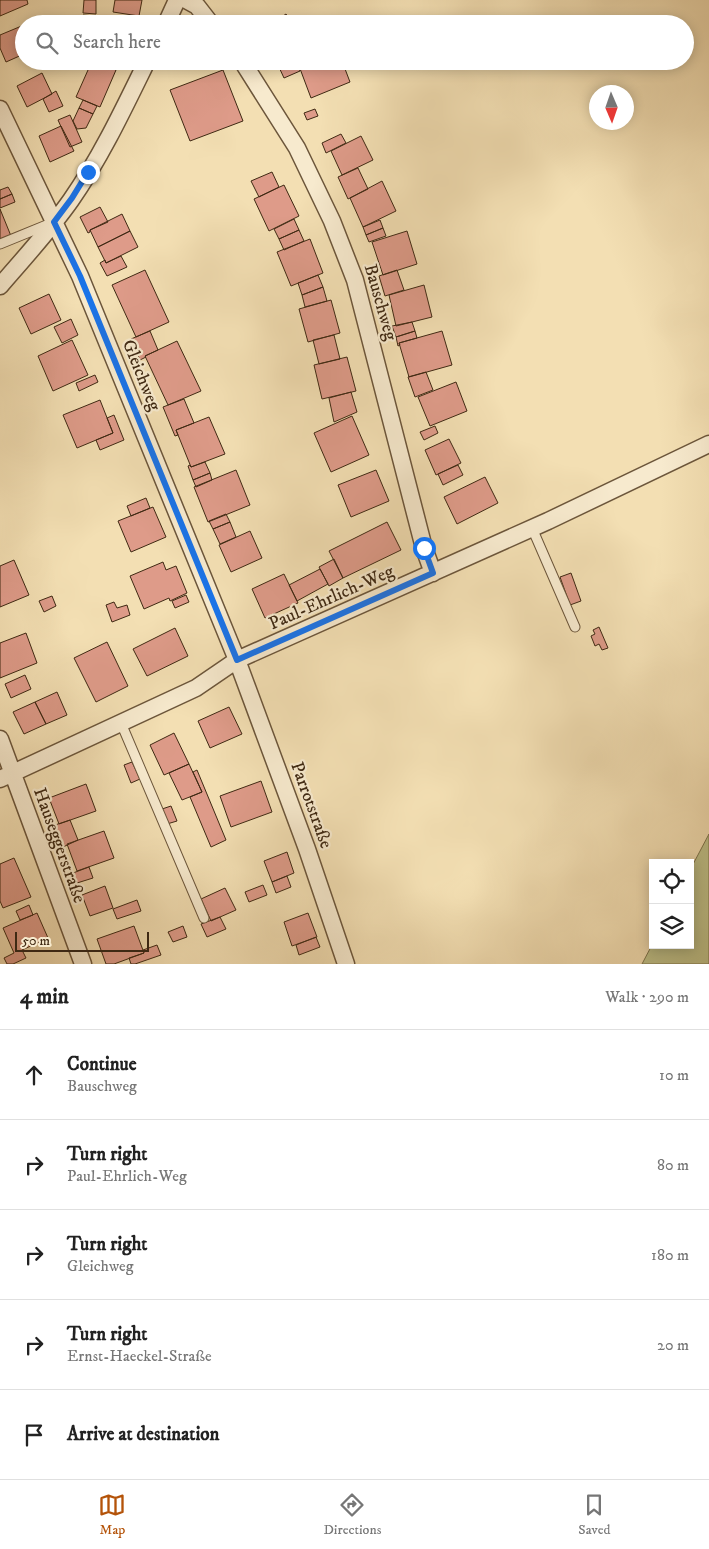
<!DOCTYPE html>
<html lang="en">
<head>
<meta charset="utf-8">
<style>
  body { margin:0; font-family:"IM FELL DW Pica",serif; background:#f2f2f2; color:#222 }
  .controls { position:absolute; right:15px; bottom:15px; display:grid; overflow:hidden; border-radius:0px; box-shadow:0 2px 12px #0003 }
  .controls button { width:45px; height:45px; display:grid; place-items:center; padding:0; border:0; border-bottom:1px solid #e0e0e0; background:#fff; color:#222; font:25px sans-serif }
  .compass { position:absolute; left:589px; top:85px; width:45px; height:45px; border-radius:50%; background:#fff; box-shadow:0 2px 12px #0003; rotate:178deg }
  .scale { position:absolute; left:15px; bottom:12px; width:134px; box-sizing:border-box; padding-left:5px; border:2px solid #3f2913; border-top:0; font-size:14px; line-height:18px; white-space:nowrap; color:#3f2913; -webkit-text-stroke:4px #f7eace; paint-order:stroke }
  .stop { position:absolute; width:15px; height:15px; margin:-11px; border:4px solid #1a73e8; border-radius:50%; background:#fff }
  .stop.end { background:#1a73e8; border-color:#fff; box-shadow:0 1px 5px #0008 }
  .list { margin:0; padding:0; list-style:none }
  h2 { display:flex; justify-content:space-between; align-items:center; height:65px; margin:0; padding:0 20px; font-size:21px }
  h2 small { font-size:16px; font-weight:400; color:#767676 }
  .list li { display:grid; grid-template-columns:32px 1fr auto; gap:15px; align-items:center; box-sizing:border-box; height:90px; padding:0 20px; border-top:1px solid #e0e0e0 }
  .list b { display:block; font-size:19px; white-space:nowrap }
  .list p { margin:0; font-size:16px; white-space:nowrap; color:#767676 }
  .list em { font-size:16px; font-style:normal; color:#767676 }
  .icon { flex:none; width:28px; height:28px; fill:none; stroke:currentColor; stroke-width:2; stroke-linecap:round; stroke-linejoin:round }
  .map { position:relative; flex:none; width:709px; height:964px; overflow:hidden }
  .search { position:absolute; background:#fff; box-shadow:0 2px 12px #0003; left:15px; right:15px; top:15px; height:55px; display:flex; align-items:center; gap:12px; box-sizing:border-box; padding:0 18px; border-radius:28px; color:#767676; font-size:19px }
  .sheet { height:515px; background:#fff }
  nav { display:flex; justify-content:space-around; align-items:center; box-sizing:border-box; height:70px; border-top:1px solid #e0e0e0; background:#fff; font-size:14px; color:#767676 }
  nav a { display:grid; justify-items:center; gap:2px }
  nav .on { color:#b45309 }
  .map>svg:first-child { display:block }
</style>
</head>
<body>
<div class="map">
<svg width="709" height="964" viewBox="0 0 709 964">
  <rect width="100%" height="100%" fill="#f3dfb3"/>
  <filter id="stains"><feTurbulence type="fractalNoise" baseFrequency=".004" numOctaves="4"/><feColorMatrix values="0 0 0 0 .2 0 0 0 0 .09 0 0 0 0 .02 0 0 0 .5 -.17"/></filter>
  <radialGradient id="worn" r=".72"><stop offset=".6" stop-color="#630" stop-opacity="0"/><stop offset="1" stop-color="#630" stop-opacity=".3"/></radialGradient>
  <!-- green -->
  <path fill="#bec18a" stroke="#7e754e" d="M709,834V964H642L653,943V945H690V870Z"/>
  <!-- building -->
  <path fill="#de9b89" stroke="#3f2913" d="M0,0H27L28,4L0,16Z
    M84,0H96V14L83,13Z
    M115,0H142L139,16L113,12Z
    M286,14L293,24H271Z
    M83,15L96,16L95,24H82Z
    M24,25V54L6,62L0,48V35Z
    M92,61L116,70L100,107L76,97Z
    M287,61H296L300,71L284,78L278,65Z
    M311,61H342L350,82L311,98L299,66Z
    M223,70L243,121L190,141L170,90Z
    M42,73L52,94L27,107L17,86Z
    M56,91L63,106L49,112L43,99Z
    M83,100L97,106L93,114L79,108Z
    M79,108L93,114L86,128L77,129L73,121Z
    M315,109L318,116L307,120L304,113Z
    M70,115L82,142L70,147L58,120Z
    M61,126L74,151L50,162L39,136Z
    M341,134L346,143L326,153L322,143Z
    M361,136L373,160L342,175L331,151Z
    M358,168L368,189L348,199L338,177Z
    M272,172L279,187L259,197L251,181Z
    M382,181L396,211L363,227L350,198Z
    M284,185L299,216L269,231L254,199Z
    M8,187L12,194L0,199V190Z
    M12,194L15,202L0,208V199Z
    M100,207L108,222L90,230V232L88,233L80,217Z
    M0,209L11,236L0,240Z
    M122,214L130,231L98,247L90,230Z
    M294,219L299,230L279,239L274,229Z
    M380,220L383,228L366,235L363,227Z
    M383,228L386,236L369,242L366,235Z
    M299,230L304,241L284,250L279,239Z
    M130,231L138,247L106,263L98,247Z
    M407,231L417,264L383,275L372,242Z
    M310,239L323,273L291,286L277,252Z
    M121,256L127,267L107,276L100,263L105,260L106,263Z
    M145,270L169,322L136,337L112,285Z
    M397,270L404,290L385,296L379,276Z
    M318,275L323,287L302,295L298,283Z
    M424,285L432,317L396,326L389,295Z
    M323,287L327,301L305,307L302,295Z
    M49,294L61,320L31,334L19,308Z
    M331,300L340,333L308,342L299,309Z
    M71,319L78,335L62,343L54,327Z
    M412,322L415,331L396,337L392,326Z
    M150,331L158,350L145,356L146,357L140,360L131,339Z
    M415,331L417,338L399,343L400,345L398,346L396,337Z
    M442,331L452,365L409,377L399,343Z
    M334,335L340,359L319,364L313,340Z
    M72,340L88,375L53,391L38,356Z
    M177,341L201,391L168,405L145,356Z
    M347,357L356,391L322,399L314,365Z
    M426,372L433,390L415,397L408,377Z
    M95,375L98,382L79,391L76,383Z
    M456,382L467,411L430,426L418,397Z
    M351,392L357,412L334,422L329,398Z
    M184,399L194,423L176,430L178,435L175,436L163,407Z
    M100,400L113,433L77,448L63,415Z
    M114,415L124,440L100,450L96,440L113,433L107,418Z
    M352,416L369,455L331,472L314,433Z
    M209,417L225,454L191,467L176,430Z
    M435,426L438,433L424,440L420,432Z
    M449,439L461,463L436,475L425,450Z
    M205,462L210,473L193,480L188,466L190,465L191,467Z
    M458,465L463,475L443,485L438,474Z
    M236,470L250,505L208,522L194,487Z
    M376,470L389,501L351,517L338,485Z
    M210,473L212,480L196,487L193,480Z
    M485,477L498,503L457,524L444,497Z
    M146,498L150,508L131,516L127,506Z
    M153,507L166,537L131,552L118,521Z
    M226,514L230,522L213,529L209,521Z
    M230,522L236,537L220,544L213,529Z
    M387,522L401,550L343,578L329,551Z
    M250,531L262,558L231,572L219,545Z
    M334,559L343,578L329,586L319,567Z
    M14,560L29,595L0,607V566Z
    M163,562L166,570L176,566L187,593L170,601L169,598L144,609L130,576Z
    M320,569L328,584L297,601L289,585Z
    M571,573L581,601L570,605L560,577Z
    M284,574L298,603L265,618L252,589Z
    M186,595L189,602L175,608L172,601Z
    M52,596L56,606L44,612L39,601Z
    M114,602L117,608L127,605L130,615L112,622L106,605Z
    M599,627L608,648L602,650L599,644L595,646L591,636L595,634L593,630Z
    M175,628L188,656L147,676L133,649Z
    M26,633L37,663L0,678V643Z
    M107,642L128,686L96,702L74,658Z
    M25,675L31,689L11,698L5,684Z
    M57,692L67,715L46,724L35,702Z
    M35,702L46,724L24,734L13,712Z
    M229,707L242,734L210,748L198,721Z
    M174,733L189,764L164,775L150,745Z
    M132,762L140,779L131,783L124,765Z
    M189,764L202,792L182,800L169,773Z
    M197,770L226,840L211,847L190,797L202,792L193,772Z
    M261,781L272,812L231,827L220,796Z
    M86,784L96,811L59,824L49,798Z
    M171,806L177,821L167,824L162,809Z
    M70,820L78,840L63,847L55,825Z
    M104,831L114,858L77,871L67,844Z
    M287,852L294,873L272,882L264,861Z
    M14,858L31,897L3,908L0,901V864Z
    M89,867L93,878L77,883L73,873Z
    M287,876L291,887L276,893L272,882Z
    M263,885L267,895L249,902L245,892Z
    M105,886L113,908L90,916L82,895Z
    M225,888L236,910L211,921L201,899Z
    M137,900L141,911L117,919L113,909Z
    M29,905L33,915L20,920L16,911Z
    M37,913L48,938L22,950L26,958L13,964H7L4,958L14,953L3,928Z
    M308,913L317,937L292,946L284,922Z
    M220,917L226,929L207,937L201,924Z
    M134,926L144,953L114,964H106L97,939Z
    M183,926L187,937L173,942L168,932Z
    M316,937L320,947L299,955L296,945Z
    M157,945L161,955L135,964H131L129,958L144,953L143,950Z"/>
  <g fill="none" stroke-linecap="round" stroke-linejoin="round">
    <!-- lane casing -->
    <g stroke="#6c563b" stroke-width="11">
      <path id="lane" d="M0,244L49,224
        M532,528L575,627
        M121,723L204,918"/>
    </g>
    <!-- street casing -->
    <g stroke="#6c563b" stroke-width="19">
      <path id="street" d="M186,0L197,6L211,24
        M166,24L177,0
        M242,61L297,148L332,221L355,280L424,548L433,573
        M0,109L80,276L237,660L307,849L346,964
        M0,286C24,258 50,230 71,200C101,157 124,108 147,61
        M0,739L83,964
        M0,779L196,688L237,660L548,521L709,444"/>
    </g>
    <!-- lane -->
    <use href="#lane" stroke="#f7eace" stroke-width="9"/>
    <!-- street -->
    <use href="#street" stroke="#f7eace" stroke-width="16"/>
  </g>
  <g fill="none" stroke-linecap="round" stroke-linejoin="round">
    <!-- route -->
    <path stroke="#1a73e8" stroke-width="6" d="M88,172L72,198L54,222L80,276L237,660L433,573L424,548"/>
  </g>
  <g text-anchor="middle" stroke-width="4.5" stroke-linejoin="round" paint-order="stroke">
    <!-- street labels -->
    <g font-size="18" fill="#3f2913" stroke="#f7eace">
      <text transform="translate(381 302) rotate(74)" y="6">Bauschweg</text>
      <text transform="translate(142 375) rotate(68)" y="6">Gleichweg</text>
      <text transform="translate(331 597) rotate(-24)" y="6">Paul-Ehrlich-Weg</text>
      <text transform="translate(312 805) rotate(70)" y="6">Parrotstraße</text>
      <text transform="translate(60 845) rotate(70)" y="6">Hauseggerstraße</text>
    </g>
  </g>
  <rect width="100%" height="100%" filter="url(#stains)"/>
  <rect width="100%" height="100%" fill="url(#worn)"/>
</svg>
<div class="controls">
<button><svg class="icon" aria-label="locate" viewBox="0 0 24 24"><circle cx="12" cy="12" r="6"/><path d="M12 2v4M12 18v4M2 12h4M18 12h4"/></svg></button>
<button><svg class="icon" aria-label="layers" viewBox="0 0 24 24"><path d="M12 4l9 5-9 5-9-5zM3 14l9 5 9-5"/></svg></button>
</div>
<svg class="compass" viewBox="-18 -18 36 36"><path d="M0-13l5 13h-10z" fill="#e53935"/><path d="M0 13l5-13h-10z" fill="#767676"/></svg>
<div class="scale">50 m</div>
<div class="stop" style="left:424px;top:548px"></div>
<div class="stop end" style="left:88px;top:172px"></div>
<div class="search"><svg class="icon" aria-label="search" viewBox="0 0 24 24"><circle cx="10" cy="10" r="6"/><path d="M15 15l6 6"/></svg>Search here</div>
</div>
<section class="sheet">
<h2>4 min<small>Walk · 290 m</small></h2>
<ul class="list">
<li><svg class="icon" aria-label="ahead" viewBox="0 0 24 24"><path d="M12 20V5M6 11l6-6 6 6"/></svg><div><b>Continue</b><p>Bauschweg</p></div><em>10 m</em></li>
<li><svg class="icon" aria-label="right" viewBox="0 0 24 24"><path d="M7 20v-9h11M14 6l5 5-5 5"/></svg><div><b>Turn right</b><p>Paul-Ehrlich-Weg</p></div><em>80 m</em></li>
<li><svg class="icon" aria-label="right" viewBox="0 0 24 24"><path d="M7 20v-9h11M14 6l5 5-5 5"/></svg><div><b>Turn right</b><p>Gleichweg</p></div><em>180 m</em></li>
<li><svg class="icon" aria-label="right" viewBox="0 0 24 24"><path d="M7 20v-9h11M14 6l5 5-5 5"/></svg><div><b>Turn right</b><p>Ernst-Haeckel-Straße</p></div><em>20 m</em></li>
<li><svg class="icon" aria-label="arrive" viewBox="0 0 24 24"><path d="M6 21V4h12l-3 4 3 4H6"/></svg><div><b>Arrive at destination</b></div></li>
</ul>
</section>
<nav>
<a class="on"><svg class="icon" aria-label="map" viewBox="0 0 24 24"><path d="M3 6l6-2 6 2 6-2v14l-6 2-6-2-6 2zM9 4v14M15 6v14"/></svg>Map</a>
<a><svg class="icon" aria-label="directions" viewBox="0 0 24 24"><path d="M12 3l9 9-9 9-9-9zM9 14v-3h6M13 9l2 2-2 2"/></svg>Directions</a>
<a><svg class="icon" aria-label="saved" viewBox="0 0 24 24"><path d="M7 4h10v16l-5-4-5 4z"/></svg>Saved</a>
</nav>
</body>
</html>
